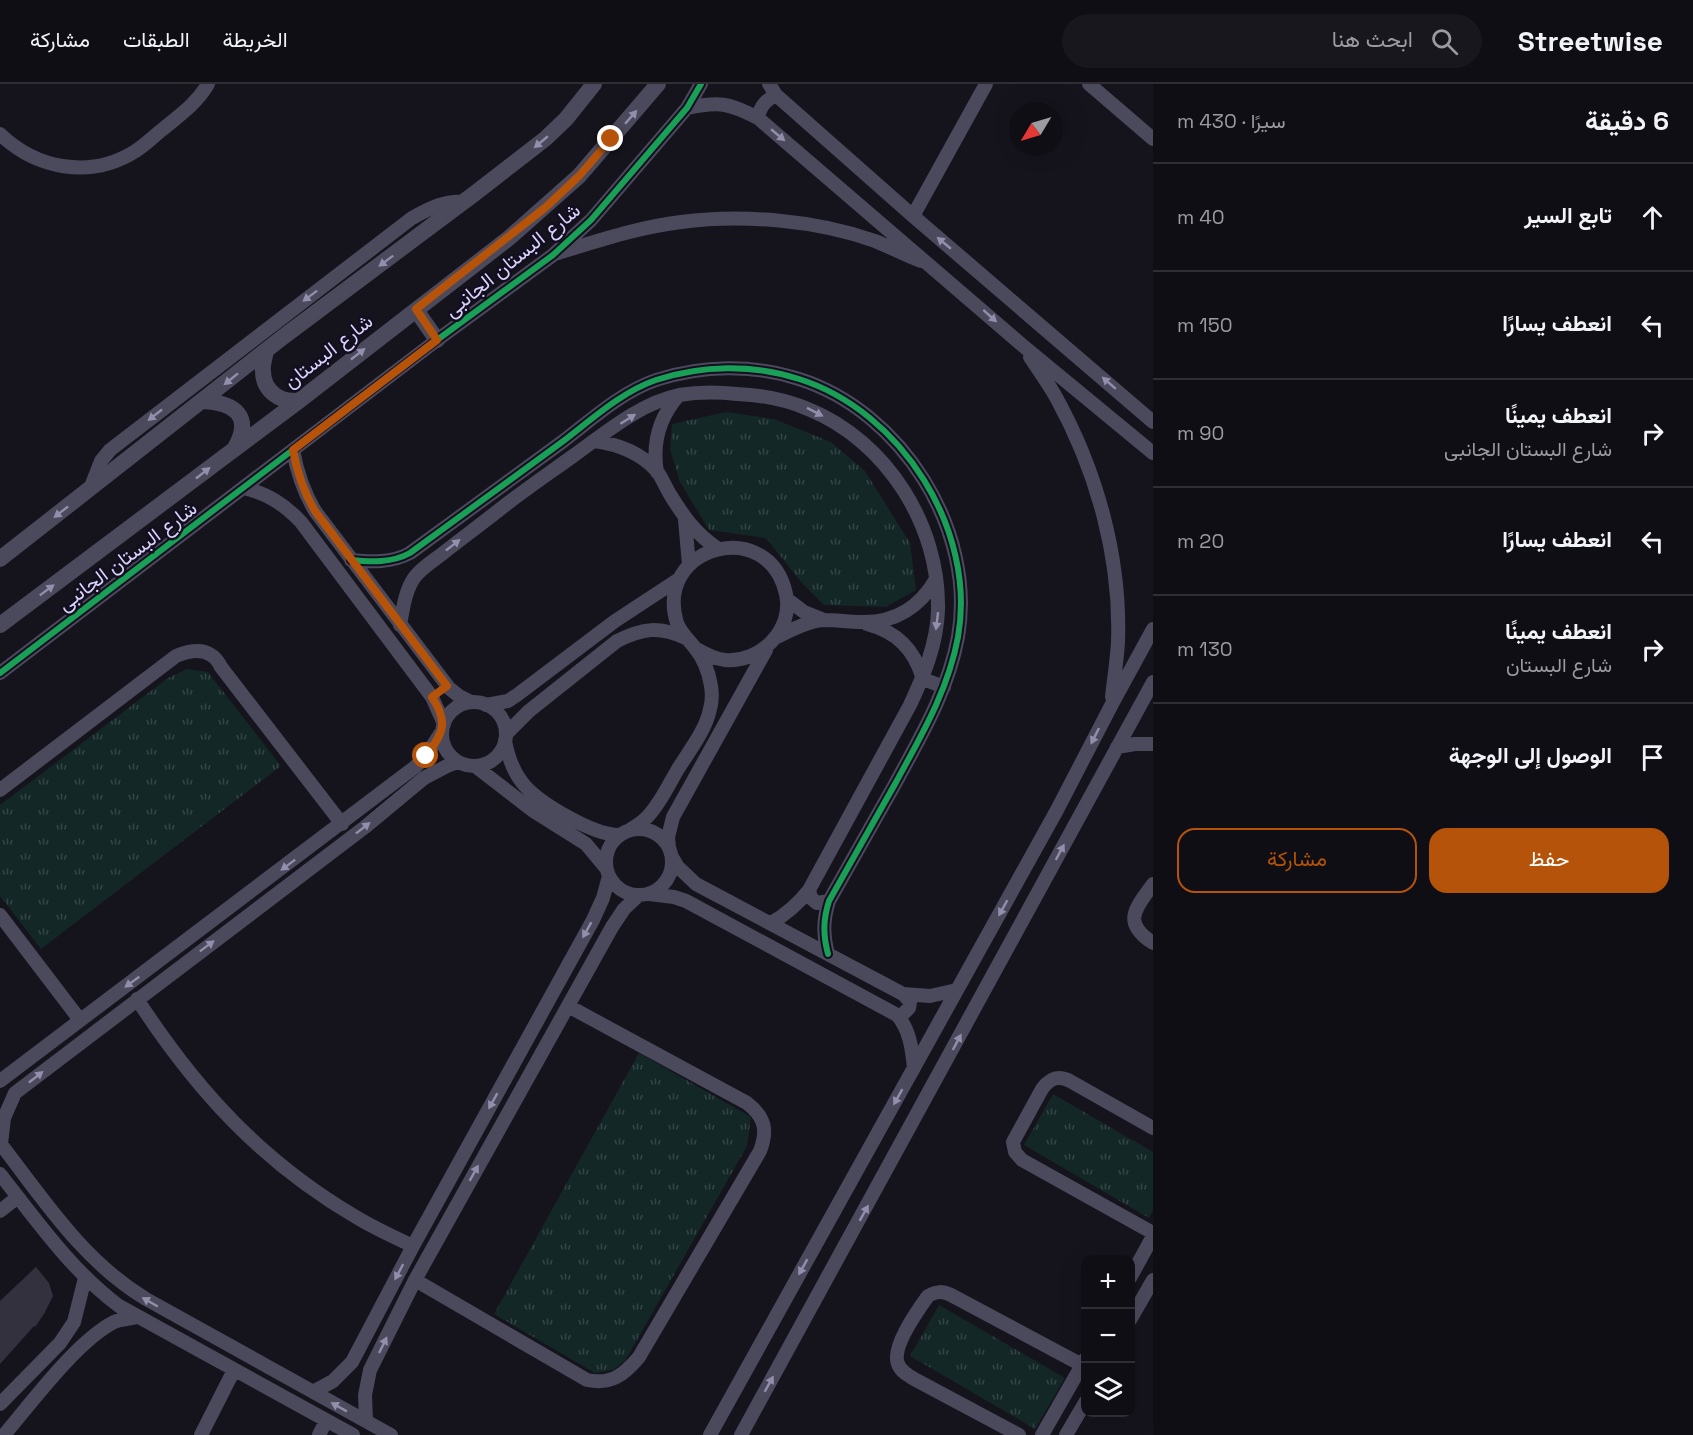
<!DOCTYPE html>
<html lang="ar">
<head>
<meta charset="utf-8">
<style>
  body { margin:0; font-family:"Space Grotesk",Vazirmatn,sans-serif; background:#19171e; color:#f1f3f6; direction:rtl }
  .controls { position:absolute; right:18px; bottom:18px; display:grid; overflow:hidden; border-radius:12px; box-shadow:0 6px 24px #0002 }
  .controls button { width:54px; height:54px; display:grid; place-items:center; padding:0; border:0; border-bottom:2px solid #302e34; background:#100e15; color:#f1f3f6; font:30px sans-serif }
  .compass { position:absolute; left:1009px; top:18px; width:54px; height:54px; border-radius:50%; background:#100e15; box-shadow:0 6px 24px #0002; rotate:232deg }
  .stop { position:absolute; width:18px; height:18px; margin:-14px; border:4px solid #b45309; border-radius:50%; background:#fff }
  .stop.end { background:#b45309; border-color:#fff; box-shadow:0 2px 6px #0008 }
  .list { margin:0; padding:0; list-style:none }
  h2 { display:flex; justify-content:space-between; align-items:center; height:78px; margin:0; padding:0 24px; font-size:26px }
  h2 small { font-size:20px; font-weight:400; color:#9c9ca0 }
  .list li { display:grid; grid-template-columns:39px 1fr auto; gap:18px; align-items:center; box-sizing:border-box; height:108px; padding:0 24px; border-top:2px solid #302e34 }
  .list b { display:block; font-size:22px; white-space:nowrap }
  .list p { margin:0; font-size:20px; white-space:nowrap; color:#9c9ca0 }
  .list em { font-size:20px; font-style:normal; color:#9c9ca0 }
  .actions { display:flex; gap:12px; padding:18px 24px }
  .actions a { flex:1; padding:14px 0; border:2px solid #b45309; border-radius:18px; text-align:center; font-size:21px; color:#b45309 }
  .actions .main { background:#b45309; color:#fff }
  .icon { flex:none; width:33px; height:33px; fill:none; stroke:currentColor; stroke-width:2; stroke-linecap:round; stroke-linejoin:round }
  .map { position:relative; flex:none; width:1153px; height:1351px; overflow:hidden; direction:ltr }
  header { display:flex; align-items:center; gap:36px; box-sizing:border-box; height:84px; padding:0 30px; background:#100e15; border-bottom:2px solid #302e34 }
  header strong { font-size:28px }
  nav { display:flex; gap:33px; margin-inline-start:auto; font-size:21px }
  .search { width:420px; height:54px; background:#19171e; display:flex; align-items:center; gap:15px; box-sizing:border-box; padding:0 21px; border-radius:33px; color:#9c9ca0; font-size:22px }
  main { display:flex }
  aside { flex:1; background:#100e15 }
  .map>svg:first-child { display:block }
</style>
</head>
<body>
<header>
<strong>Streetwise</strong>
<div class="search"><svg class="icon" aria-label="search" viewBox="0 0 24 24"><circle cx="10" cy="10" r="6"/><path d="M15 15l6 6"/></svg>ابحث هنا</div>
<nav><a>الخريطة</a><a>الطبقات</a><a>مشاركة</a></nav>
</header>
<main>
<aside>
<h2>6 دقيقة<small>سيرًا · 430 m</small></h2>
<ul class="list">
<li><svg class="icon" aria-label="ahead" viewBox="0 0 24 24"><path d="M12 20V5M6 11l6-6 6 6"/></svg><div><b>تابع السير</b></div><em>40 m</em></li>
<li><svg class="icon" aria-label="left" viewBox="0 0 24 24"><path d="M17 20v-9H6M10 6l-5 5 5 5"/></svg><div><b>انعطف يسارًا</b></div><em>150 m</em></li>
<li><svg class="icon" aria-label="right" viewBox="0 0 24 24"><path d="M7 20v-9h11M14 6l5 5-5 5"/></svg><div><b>انعطف يمينًا</b><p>شارع البستان الجانبى</p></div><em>90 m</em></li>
<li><svg class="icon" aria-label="left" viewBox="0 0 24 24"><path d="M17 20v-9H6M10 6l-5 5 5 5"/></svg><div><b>انعطف يسارًا</b></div><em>20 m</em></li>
<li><svg class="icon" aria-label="right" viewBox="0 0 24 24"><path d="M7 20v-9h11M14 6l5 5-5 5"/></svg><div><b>انعطف يمينًا</b><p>شارع البستان</p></div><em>130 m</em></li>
<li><svg class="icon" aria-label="arrive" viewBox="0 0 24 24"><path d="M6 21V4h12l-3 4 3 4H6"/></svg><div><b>الوصول إلى الوجهة</b></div></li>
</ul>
<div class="actions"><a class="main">حفظ</a><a>مشاركة</a></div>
</aside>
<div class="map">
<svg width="1153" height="1351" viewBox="0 0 1153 1351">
  <defs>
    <pattern id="grass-tufts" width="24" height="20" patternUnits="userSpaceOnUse" patternTransform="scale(1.5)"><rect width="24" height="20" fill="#132727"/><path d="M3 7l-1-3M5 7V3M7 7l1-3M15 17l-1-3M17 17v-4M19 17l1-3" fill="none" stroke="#354547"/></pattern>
  </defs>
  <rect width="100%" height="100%" fill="#15131c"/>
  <!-- grass -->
  <path fill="url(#grass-tufts)" d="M726,328L774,335L831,358L865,387L910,459L916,506L886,523L824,521L801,498L766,454L709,446L680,398L670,365L672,340Z
    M187,585L208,588L281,682L41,865L0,812V721L168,594Z
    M639,969L751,1033L747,1062L625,1277L613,1286L595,1289L494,1230Z
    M1053,1010L1153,1068V1126L1149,1134L1024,1061Z
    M939,1221L1065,1294L1035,1345L910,1272Z"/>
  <!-- building -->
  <path fill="#33313e" d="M36,1183L49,1199L53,1212L44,1230L35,1243L34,1242L0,1280V1217Z"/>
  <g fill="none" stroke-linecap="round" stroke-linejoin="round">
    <!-- minor -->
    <path stroke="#4b495c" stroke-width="14" d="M769,0L776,11L913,132L1153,338
      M1089,0L1153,55
      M687,24C719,17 729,19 758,34L1022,261L1153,369
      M758,34C760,22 766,16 776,11
      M0,50C36,85 90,95 134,68C144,62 154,52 163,45C180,31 197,19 208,0
      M913,132L986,0
      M558,169C598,157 639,143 681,138C743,130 816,136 875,157C890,163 905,171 921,177
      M1030,273C1039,287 1049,300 1057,315C1097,388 1121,474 1118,558C1117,576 1114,594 1112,613
      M594,357C617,360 641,369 657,387C662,394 666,404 671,412C684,433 696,450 717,464
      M293,366C297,388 303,407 315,427L449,604L459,612L471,618
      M657,388C652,359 659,334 678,312
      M244,404C268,410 284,420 301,438L432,613L444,640
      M90,405L101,377L110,366L412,134C429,125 444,116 464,118
      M685,436L689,481
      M351,476C371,478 392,479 410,469C461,432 512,395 562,358C591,336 621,308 656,296C702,281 753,280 799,295C901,327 977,446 958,553C948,607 921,652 895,700C873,739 851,778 829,817C823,836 823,851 828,870
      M787,515L804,528L824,536
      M867,540C897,548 914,565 923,595L944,603
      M400,541C403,525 405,507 414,494C421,484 433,477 442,470C461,455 480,441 499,426C523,407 548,390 573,372C604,350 640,319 679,311C697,308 719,308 737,310C762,311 785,315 808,325C887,357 940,442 938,526C937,560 924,591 910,621L809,806C798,820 787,830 771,839
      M777,553C791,546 808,537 824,536C837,536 849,538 861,538C895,539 920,523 936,495
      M0,589L437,256L553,171L591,136L687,24L701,0
      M442 650a32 32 0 1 1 64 0a32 32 0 1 1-64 0Z
      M486,621L508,617L517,611L615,537L679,495
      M506,650L529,627L617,557C643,544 659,542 686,554
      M505,657C508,672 512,685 521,697C536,718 593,751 619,751
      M1117,663L1135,660H1153
      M475,682L532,726L586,760L606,784
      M0,706L176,572C186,568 201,564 211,571C215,573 219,579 221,583L342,740
      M631,745C638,741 644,737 649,731C661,718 669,700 678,685C689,667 706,646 710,625C712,618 712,608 711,602C709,589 704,575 695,564C689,556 681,549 677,539C653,462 769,431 786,510C794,546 760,579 725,576C714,575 705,570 695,564
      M606 778a33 33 0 1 1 66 0a33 33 0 1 1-66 0Z
      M669,764L668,753L673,733L766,566
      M672,773L678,783L696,800L903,910L930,912L957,906
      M1153,800C1136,824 1121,838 1153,859
      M809,806L811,814L817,819L829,817
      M649,810L674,813L686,817L897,931C910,946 912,965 914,984
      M0,831L80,936
      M137,915C196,1006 261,1077 356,1133C374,1144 394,1153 413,1162
      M897,931H902L909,924L910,918L903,910
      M0,997L415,683L426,672L442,647
      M1153,1044L1070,997C1058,991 1050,994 1042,1005L1013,1058L1015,1068L1022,1076L1153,1149
      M0,1059C44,1116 83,1177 146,1215L391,1351
      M1,1060L4,1034L15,1009L365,743L424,694L447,682L458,678
      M0,1090C37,1137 71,1186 119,1222L353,1351
      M0,1127L18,1113
      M1130,1194L1153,1152
      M415,1196L587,1296C611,1301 624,1291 639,1273L760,1067C768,1046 765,1033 747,1019L568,922
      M1130,1236L1153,1196
      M313,1308L333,1297L352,1278L413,1162L593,836L603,814L609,792
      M0,1320L60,1259L74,1238L85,1194
      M366,1337L365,1311L370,1286L415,1196L612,843L624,825L639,811
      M4,1351C32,1318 77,1257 114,1238C121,1235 129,1235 137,1233
      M201,1351L234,1286
      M319,1351L326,1337
      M710,1351L1057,726L1112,620L1153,545
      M741,1351L1153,598
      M1019,1351L916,1296C909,1292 901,1288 898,1280C891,1263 918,1226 928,1212C937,1207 942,1207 951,1211L1082,1281
      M1042,1351L1086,1274
      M1066,1351L1086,1317"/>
    <!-- tertiary -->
    <path stroke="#4b495c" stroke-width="16" d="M416,226L437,256
      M266,267C265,273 262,281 263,287C263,307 281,320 300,316
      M203,317C235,319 253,332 235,364
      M0,475L283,253L474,110L545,55L566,35L594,0
      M0,541L300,316L509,154L579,92L658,0"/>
    <!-- cycleway casing -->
    <g stroke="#130f20" stroke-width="10">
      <path id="cycleway" d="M351,476C371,478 392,479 410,469C461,432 512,395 562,358C591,336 621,308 656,296C702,281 753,280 799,295C901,327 977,446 958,553C948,607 921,652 895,700C873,739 851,778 829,817C823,836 823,851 828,870
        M0,589L437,256L553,171L591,136L687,24L701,0"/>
    </g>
    <!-- cycleway -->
    <use href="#cycleway" stroke="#1a9f57" stroke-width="6"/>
  </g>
  <!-- one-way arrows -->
  <defs><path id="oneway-solid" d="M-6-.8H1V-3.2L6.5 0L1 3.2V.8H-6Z" transform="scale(1.5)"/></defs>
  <g fill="#928eab">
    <use href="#oneway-solid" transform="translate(631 33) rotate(-49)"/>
    <use href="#oneway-solid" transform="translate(778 51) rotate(40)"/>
    <use href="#oneway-solid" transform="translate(541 58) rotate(140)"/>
    <use href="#oneway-solid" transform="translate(944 159) rotate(-140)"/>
    <use href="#oneway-solid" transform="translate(386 177) rotate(143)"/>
    <use href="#oneway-solid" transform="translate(310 212) rotate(143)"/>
    <use href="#oneway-solid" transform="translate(990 232) rotate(42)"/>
    <use href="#oneway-solid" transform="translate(358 270) rotate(-38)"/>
    <use href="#oneway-solid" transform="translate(231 295) rotate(141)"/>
    <use href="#oneway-solid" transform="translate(1109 299) rotate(-139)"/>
    <use href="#oneway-solid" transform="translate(815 328) rotate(27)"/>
    <use href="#oneway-solid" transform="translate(155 331) rotate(142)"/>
    <use href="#oneway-solid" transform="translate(628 335) rotate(-32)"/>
    <use href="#oneway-solid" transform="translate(203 389) rotate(-38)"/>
    <use href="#oneway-solid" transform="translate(61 428) rotate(142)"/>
    <use href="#oneway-solid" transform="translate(453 461) rotate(-38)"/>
    <use href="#oneway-solid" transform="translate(47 506) rotate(-37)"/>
    <use href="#oneway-solid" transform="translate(937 537) rotate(97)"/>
    <use href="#oneway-solid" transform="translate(1095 652) rotate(117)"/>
    <use href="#oneway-solid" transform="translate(363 744) rotate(-38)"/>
    <use href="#oneway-solid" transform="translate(1060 768) rotate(-62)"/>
    <use href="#oneway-solid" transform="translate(288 781) rotate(143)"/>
    <use href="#oneway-solid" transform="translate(1003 824) rotate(119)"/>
    <use href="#oneway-solid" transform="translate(587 846) rotate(119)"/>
    <use href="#oneway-solid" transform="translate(207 862) rotate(-37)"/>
    <use href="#oneway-solid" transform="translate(132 898) rotate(144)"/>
    <use href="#oneway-solid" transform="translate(957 958) rotate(-62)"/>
    <use href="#oneway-solid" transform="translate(36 993) rotate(-38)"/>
    <use href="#oneway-solid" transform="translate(898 1013) rotate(119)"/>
    <use href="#oneway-solid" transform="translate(493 1017) rotate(119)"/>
    <use href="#oneway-solid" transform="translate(474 1089) rotate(-61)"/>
    <use href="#oneway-solid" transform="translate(864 1129) rotate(-61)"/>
    <use href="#oneway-solid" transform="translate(803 1183) rotate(119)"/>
    <use href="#oneway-solid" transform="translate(399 1188) rotate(118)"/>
    <use href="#oneway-solid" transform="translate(150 1218) rotate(-150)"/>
    <use href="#oneway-solid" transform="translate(383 1261) rotate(-64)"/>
    <use href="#oneway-solid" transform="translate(769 1300) rotate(-61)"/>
    <use href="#oneway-solid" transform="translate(339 1323) rotate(-151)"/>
  </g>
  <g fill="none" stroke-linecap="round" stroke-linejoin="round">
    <!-- route -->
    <path stroke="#b45309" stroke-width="8" d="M426,672C443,649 449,639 432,613L447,602L315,427C303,407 297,388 293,366L437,256L416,225L546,123L579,92L611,55"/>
  </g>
  <g text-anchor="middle" stroke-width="5" stroke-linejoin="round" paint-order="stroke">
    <!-- street labels -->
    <g font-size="20" fill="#d9d3fa" stroke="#130f20">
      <text transform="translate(512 176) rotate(-39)" y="7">شارع البستان الجانبى</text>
      <text transform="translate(328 267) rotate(-38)" y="7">شارع البستان</text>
      <text transform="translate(127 472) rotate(-37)" y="7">شارع البستان الجانبى</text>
    </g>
  </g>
</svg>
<div class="controls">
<button>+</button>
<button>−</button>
<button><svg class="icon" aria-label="layers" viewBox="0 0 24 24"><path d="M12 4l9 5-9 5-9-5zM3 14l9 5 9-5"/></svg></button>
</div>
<svg class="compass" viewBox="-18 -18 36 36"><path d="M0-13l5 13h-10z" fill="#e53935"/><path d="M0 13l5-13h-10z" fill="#9c9ca0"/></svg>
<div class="stop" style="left:426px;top:672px"></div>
<div class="stop end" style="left:611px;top:55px"></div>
</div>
</main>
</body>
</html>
